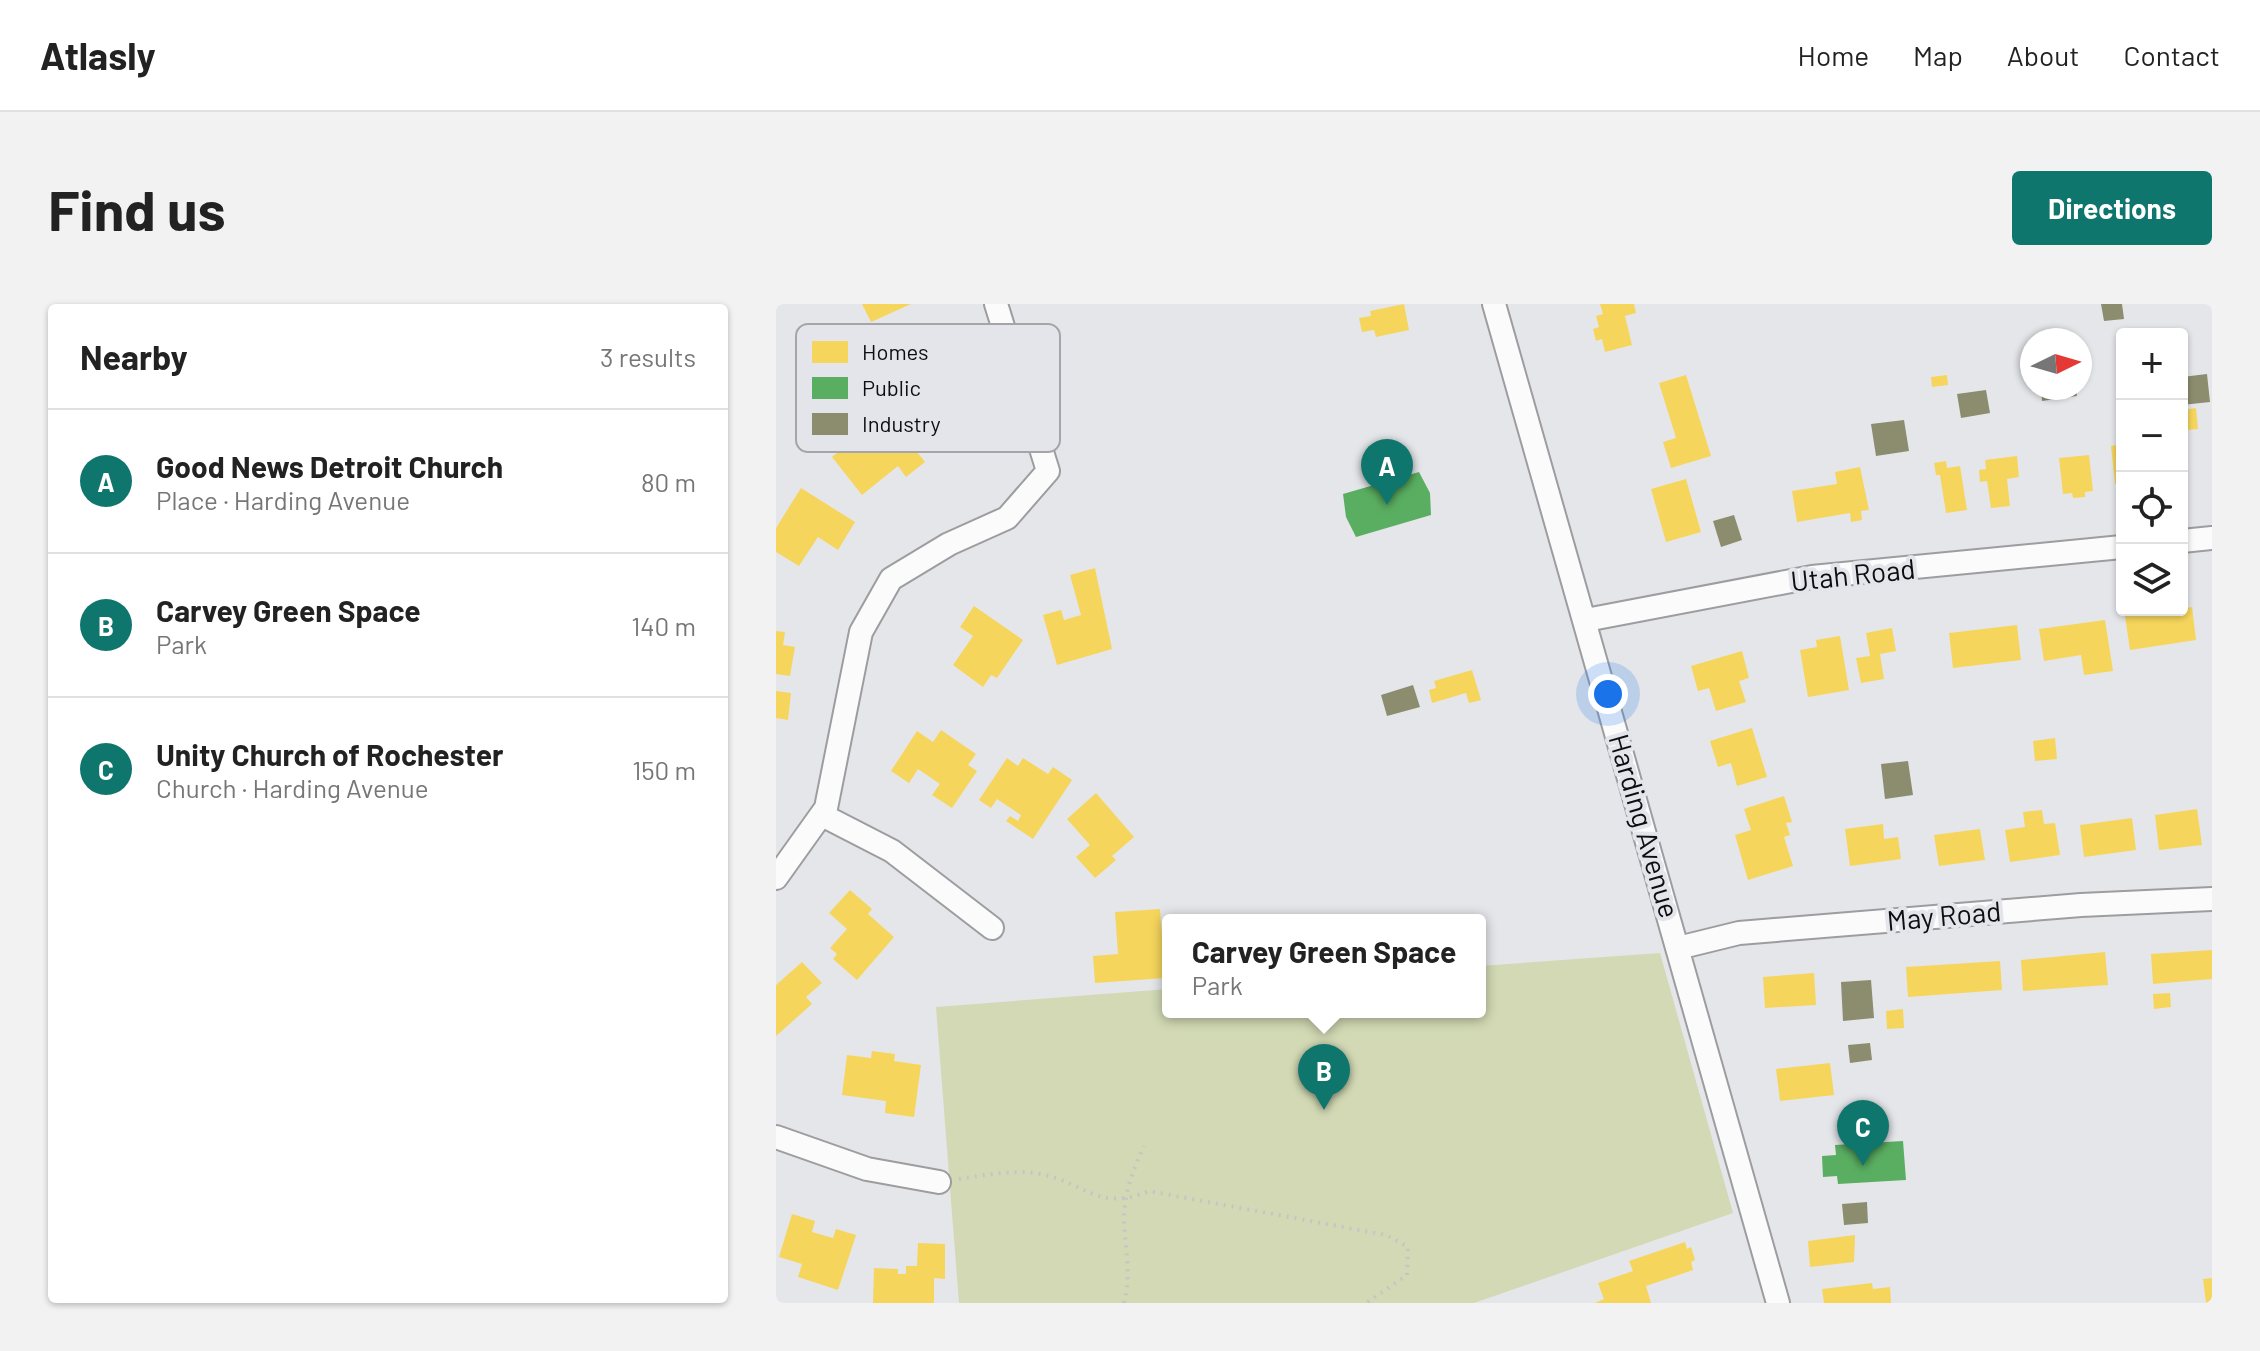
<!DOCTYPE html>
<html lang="en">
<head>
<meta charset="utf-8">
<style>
  body { margin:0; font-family:Barlow,sans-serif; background:#f2f2f2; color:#222 }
  .controls { position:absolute; right:24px; top:24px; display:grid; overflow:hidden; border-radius:8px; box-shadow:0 2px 6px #0004 }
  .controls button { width:72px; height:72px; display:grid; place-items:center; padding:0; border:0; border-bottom:2px solid #e0e0e0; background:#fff; color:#222; font:40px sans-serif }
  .compass { position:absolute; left:1244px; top:24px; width:72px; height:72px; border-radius:50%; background:#fff; box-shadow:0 2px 6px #0004; rotate:85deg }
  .you { position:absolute; left:832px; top:390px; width:28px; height:28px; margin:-20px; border:6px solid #fff; border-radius:50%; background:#1a73e8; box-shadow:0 0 0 12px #1a73e833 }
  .badge { display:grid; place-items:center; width:52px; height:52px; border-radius:50%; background:#0f766e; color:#fff; font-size:26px; font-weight:700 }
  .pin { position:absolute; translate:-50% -66px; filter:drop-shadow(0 2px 4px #0008) }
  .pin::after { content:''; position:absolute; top:42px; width:28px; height:24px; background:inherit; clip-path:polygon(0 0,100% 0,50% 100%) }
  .popup { position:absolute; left:386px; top:610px; width:324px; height:104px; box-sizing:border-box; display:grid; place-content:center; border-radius:8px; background:#fff; filter:drop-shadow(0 2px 6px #0005); font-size:26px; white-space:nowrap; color:#767676 }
  .popup b { font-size:30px; color:#222 }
  .popup::after { content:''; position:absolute; left:50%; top:100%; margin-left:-16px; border:16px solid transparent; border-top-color:#fff }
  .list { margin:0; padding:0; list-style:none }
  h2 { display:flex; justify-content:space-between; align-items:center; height:104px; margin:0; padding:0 32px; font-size:34px }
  h2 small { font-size:26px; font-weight:400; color:#767676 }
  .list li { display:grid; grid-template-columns:52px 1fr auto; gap:24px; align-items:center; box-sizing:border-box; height:144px; padding:0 32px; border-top:2px solid #e0e0e0 }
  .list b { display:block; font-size:30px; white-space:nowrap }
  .list p { margin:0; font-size:26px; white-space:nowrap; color:#767676 }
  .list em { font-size:26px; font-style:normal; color:#767676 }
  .icon { flex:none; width:44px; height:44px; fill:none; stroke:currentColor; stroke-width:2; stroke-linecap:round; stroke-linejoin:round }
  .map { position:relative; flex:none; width:1436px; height:999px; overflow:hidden; border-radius:8px }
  header { display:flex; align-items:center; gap:48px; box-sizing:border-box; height:112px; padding:0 40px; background:#fff; border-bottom:2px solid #e0e0e0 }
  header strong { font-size:38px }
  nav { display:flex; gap:44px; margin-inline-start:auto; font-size:28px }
  .intro { display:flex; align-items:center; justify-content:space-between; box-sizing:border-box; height:192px; padding:0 48px }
  h1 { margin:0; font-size:56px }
  .button { padding:20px 36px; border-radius:8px; background:#0f766e; color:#fff; font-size:28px; font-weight:700 }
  main { display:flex; gap:48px; padding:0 48px }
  aside { flex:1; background:#fff; border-radius:8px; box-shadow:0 2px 6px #0004 }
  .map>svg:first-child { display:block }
</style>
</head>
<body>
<header>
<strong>Atlasly</strong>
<nav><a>Home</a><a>Map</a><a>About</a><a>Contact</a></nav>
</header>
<div class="intro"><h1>Find us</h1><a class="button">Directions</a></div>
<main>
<aside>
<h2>Nearby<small>3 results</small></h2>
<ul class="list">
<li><span class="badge">A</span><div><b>Good News Detroit Church</b><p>Place · Harding Avenue</p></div><em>80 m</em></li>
<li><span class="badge">B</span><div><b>Carvey Green Space</b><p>Park</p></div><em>140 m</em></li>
<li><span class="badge">C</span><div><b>Unity Church of Rochester</b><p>Church · Harding Avenue</p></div><em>150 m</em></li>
</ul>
</aside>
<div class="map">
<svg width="1436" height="999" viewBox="0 0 1436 999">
  <rect width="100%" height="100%" fill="#e5e6ea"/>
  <!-- green -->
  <path fill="#d2d9b4" d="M884,649L957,909L698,999H183L160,703L392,685V708H704V662Z"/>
  <!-- homes -->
  <path fill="#f6d55c" d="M86,0H135L95,18Z
    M628,0L633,26L600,33L598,26L586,28L583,14L595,12L594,7Z
    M824,0H858L860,9L849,12L856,41L829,48L826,35L820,37L817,25L823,23L820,12L827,10Z
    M189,48L203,78L210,75L224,106L193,120L183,100L169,106L174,115L154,124L131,74Z
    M910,71L935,152L895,164L887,138L900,134L883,79Z
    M1171,71L1172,81L1156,83L1155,73Z
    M1420,104L1422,125L1411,126L1406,106Z
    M110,109L149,158L130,173L122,162L86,191L56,153Z
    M1346,140V179L1339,180L1335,142Z
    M1313,151L1317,187L1309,188V193L1297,194L1296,189L1287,190L1283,154Z
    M1241,152L1243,173L1231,175L1234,202L1215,204L1211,177L1204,178L1203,166L1210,165L1209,156Z
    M1170,157L1171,164L1184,162L1191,206L1170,209L1164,171H1160L1158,159Z
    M1084,163L1093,206L1085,207L1086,216L1075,218L1074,209L1021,218L1016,187L1061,180L1059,168Z
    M910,175L925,228L890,238L875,185Z
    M25,184L79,218L62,246L42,233L23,262L0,248V224Z
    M319,264L336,345L281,361L267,311L285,306L288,316L305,311L294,271Z
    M198,302L247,336L221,374L215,371L207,383L177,361L197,332L184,323Z
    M1416,303L1420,336L1354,346L1349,312Z
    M1329,316L1337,367L1308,371L1305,351L1268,357L1263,325Z
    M1241,321L1245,356L1177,364L1173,329Z
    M1116,324L1120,347L1104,350L1108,375L1085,379L1080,354L1094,352L1090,329Z
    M0,327L9,328L7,341L19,343L14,372L0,370Z
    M1064,332L1073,386L1032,393L1024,346L1041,343L1040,336Z
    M966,347L973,374L963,377L970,398L940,407L933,384L922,387L915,362Z
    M696,366L705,396L693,399L690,389L656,399L653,386L660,384L658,377Z
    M0,387L15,389L12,416L0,414Z
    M976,424L991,473L961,482L955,459L942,463L934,437Z
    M165,426L200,450L192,461L201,467L176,504L156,491L164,480L142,465L133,479L115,467L141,427L157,438Z
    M1279,434L1281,455L1259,457L1257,437Z
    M231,454L242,462L247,454L272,470L277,463L296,476L257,535L230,517L234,512L242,517L245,511L221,495L215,504L203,496Z
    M320,489L358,533L336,552L340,556L319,574L300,553L314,541L291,515Z
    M1008,492L1016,518L1010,519L1014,531L1008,533L1017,562L972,576L959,531L975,526L968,505Z
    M1421,505L1426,541L1383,546L1379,511Z
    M1266,506L1268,520L1279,519L1284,551L1234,558L1229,526L1249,523L1247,508Z
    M1356,514L1360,546L1308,553L1304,521Z
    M1107,520L1108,535L1122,533L1125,555L1074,562L1069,525Z
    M1204,525L1209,556L1163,562L1158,531Z
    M74,586L96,605L92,610L118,633L81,676L57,655L61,650L54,644L71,625L53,609Z
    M384,605L389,674L319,679L317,652L342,650L339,608Z
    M1436,646V675L1377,680L1375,650Z
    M1329,648L1332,681L1247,687L1245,656Z
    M1224,657L1226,686L1132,693L1130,663Z
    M26,658L46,679L30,693L36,700L0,732V681Z
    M1038,669L1040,701L989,704L987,673Z
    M1394,689L1395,703L1378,705L1377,690Z
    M1127,705L1128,724L1111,725L1110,707Z
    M96,747L119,750L118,757L145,761L138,813L109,809L110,797L66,791L71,751L95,754Z
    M1054,759L1058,791L1004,797L1000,765Z
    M16,910L39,917L36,928L57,934L60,925L80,931L62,986L22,973L26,960L3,953Z
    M1079,931L1078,958L1034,963L1032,937Z
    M909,938L911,945L915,943L919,956L915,958L917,966L870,982L875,999H819L828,995L822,979L857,967L853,957Z
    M142,939L169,940V975L158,974V999H97L98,964L122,965V970H130V962H141Z
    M1436,974V999H1430L1427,975Z
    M1096,979L1097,985L1114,983L1115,999H1048L1046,985Z"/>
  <!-- public -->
  <path fill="#5aae61" d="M643,168L654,189L655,211L580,233L570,213L567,190Z
    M1127,837L1130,876L1062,880L1061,872L1047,873L1046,852L1060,851L1059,841Z"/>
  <!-- industry -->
  <path fill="#8c8c6e" d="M1325,0H1346L1348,15L1328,17Z
    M1431,70L1434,98L1406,101V73Z
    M1265,84H1300L1301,92L1266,97Z
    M1210,86L1214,109L1185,114L1181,90Z
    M1128,116L1133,147L1100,152L1095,120Z
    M958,211L966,236L945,243L937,217Z
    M637,381L644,403L611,412L605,391Z
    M1132,457L1137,491L1109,495L1105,460Z
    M1095,676L1098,714L1067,717L1065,678Z
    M1094,739L1096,756L1074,759L1072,741Z
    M1091,898L1092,919L1068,921L1066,900Z"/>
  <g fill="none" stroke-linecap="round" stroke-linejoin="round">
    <!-- street casing -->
    <g stroke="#9d9da0" stroke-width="26">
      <path id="street" d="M718,0L1002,999
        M1406,237L1436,234
        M810,316L1036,273L1346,243
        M46,511L116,547L216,624
        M0,574L50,504L85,328L115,275L173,240L231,214L272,167L220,0
        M902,644L963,629L1305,601L1436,595
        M0,833L91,865L163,878"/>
    </g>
    <!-- path -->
    <path stroke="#c5c5c6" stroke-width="4" stroke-dasharray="2 6" stroke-linecap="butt" d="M183,875C210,871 238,865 265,870C312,880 321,908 373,887L610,931L632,943L631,971L590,999
      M348,999C356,970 349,945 348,916C348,889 357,866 368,842"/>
    <!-- street -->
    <use href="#street" stroke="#fbfbfc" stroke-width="22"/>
  </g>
  <g text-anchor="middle" stroke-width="8" stroke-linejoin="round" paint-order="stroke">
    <!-- street labels -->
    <g font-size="28" fill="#0e0e10" stroke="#e4e5eb">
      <text transform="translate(1077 271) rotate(-6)" y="10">Utah Road</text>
      <text transform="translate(868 522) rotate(74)" y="10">Harding Avenue</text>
      <text transform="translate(1168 612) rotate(-5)" y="10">May Road</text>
    </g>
  </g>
  <!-- legend -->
  <rect x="20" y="20" width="264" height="128" rx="12" fill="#e4e5eb" stroke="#a4a4a9" stroke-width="2"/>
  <rect x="36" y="37" width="36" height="22" fill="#f6d55c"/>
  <rect x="36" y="73" width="36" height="22" fill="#5aae61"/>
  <rect x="36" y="109" width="36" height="22" fill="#8c8c6e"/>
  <g font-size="22" fill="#0e0e10">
    <text x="86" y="56">Homes</text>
    <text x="86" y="92">Public</text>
    <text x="86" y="128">Industry</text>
  </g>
</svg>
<div class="controls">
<button>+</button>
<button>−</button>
<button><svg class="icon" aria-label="locate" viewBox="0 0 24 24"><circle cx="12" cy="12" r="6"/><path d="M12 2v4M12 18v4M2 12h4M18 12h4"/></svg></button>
<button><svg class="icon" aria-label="layers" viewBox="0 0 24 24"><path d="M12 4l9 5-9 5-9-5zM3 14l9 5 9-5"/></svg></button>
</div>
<svg class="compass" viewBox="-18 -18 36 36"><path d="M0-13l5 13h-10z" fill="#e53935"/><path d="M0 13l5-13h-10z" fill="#767676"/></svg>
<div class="you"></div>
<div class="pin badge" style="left:611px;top:201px">A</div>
<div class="pin badge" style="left:548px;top:806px">B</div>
<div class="popup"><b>Carvey Green Space</b>Park</div>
<div class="pin badge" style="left:1087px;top:862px">C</div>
</div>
</main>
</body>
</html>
